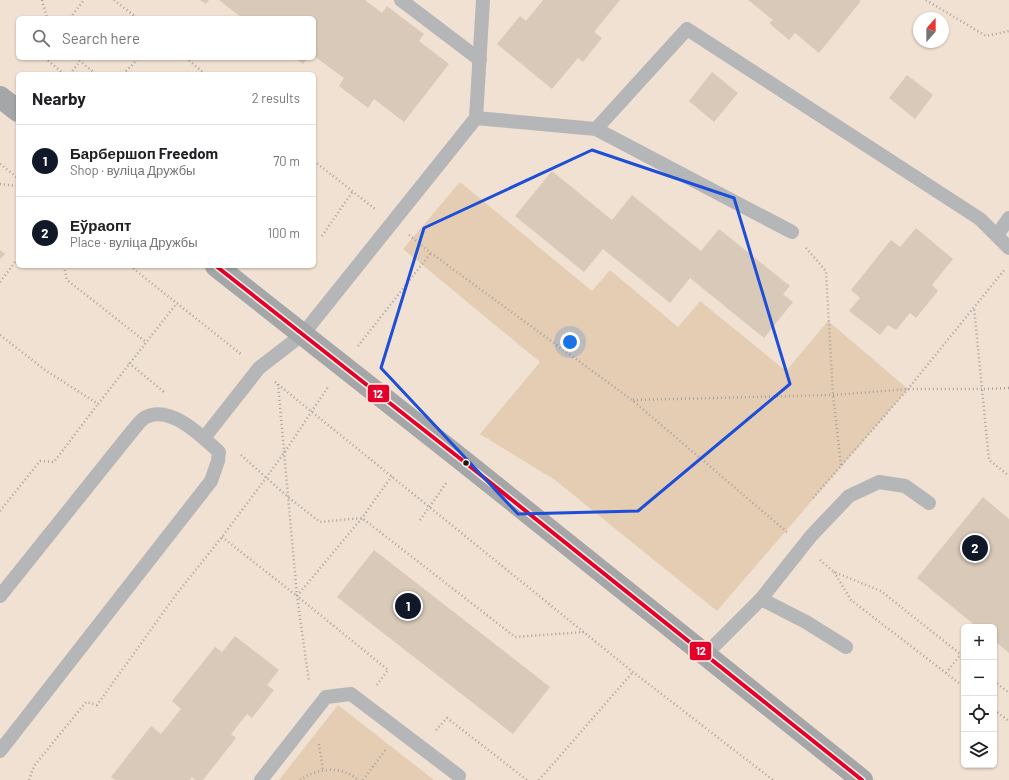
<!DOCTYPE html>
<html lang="en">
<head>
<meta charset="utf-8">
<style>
  body { margin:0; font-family:Barlow,sans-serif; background:#f2f2f2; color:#202124 }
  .controls { position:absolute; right:12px; bottom:12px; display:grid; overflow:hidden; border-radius:6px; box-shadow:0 1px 3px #0004 }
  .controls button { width:36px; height:36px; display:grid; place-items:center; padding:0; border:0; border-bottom:1px solid #e0e0e0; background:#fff; color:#202124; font:20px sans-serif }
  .compass { position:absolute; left:913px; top:12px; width:36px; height:36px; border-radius:50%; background:#fff; box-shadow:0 1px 3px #0004; rotate:21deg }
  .you { position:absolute; left:570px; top:342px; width:14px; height:14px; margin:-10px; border:3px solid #fff; border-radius:50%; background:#1a73e8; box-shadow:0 0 0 6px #1a73e833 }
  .badge { display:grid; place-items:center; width:26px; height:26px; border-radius:50%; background:#111827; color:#fff; font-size:13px; font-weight:700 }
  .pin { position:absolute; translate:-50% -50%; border:2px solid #fff; box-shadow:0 1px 4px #0006 }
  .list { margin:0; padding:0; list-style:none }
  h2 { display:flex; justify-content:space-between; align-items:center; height:52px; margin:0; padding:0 16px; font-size:17px }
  h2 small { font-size:13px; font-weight:400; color:#757577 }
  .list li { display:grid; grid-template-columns:26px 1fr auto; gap:12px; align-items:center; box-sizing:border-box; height:72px; padding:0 16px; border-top:1px solid #e0e0e0 }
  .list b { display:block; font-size:15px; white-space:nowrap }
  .list p { margin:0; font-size:13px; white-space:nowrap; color:#757577 }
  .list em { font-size:13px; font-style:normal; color:#757577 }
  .icon { flex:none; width:22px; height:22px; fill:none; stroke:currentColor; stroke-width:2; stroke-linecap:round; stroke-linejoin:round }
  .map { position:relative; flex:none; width:1009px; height:780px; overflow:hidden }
  .search { position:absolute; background:#fff; box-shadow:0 1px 3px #0004; left:16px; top:16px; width:300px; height:44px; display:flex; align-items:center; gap:10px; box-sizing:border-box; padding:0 14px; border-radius:6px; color:#757577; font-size:15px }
  .panel { position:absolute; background:#fff; box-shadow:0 1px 3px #0004; left:16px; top:72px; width:300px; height:196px; border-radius:6px }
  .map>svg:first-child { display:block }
</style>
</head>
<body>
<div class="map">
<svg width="1009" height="780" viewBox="0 0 1009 780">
  <rect width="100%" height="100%" fill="#f0e1d2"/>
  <!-- green -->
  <path fill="#e4cdb3" d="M460,182L592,291L610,270L678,327L700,301L786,371L828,321L908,389L717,611L555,480L480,434L540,362L403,249Z
    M338,705L434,780H279Z"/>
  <!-- building -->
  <path fill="#d8c9b8" d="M200,0H209L206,4Z
    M219,0H365L382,13L387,6L405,20L424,34L419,41L449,64L404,122L374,99L368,108L339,86L344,78L314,56V18H242Z
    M543,0H620L594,32L602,38L583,62L578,58L552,89L497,44L520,16L526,21Z
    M748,0H859L861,1L819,53L795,33L789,40L769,23L773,20Z
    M295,58H308L303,64Z
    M712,72L738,93L714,122L689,101Z
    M907,75L933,95L915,119L889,98Z
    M552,171L612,220L632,195L701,251L719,229L790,286L783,294L793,302L764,338L690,278L670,303L603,249L584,272L515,216Z
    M916,228L953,259L932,285L938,291L916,318L910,313L896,330L888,325L880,335L849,311L860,298L851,290L891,240L900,247Z
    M0,250L5,254L0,259Z
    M983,497L1009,519V653L994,640V627H977L917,578Z
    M374,550L550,687L513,734L337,597Z
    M235,636L279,670L267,685L274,690L252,718L247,714L231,734L236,738L203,780H195L192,777L190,780H115L111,777L151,726L161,734L181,709L172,701L215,647L222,652Z"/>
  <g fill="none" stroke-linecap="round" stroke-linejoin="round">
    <!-- path -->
    <path stroke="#a6a3a1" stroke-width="2.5" stroke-dasharray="1 3" stroke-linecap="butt" d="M42,0L47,18
      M114,0L137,18
      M926,0L986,36L1009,31
      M70,18L84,0
      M45,58L64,74
      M76,58L96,74
      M186,58L205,74
      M70,74L80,61
      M123,74L139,58
      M314,161L375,209
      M0,164L18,178
      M0,184L18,186
      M409,235L431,253L632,400L787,532
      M322,236L353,191
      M806,248L826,271L833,395L841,465
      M64,266L67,280L146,342
      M130,266L242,355
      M0,282L18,258
      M0,335L45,370L98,404L177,303
      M358,346L431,253
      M129,363L164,392
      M275,382L633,672L773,780
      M278,384L297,596L309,682
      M1009,388L982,389L989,460L1009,476
      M633,400L833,395L908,389H982L974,307
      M241,455L288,497L320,522L362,518L515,637L584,632
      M813,498L908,389L1005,269
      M0,511L40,461L54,462L98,404
      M420,520L447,482
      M222,537L297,596
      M820,560L834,572L881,591L964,657
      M834,572L851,600L964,687
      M946,673L961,654
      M994,681L1009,693
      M377,685L388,670L297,596L362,518L392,476
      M994,710L1009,721
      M436,730L447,718L527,780
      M319,744L323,770
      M29,780L34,766L86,702L97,705L175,596L222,537L266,478L284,453L328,387
      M300,780C317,768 342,765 358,780
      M363,780L386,749
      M539,780L633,672"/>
    <!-- service -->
    <path stroke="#b4b6b8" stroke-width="14" d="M401,0L480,60
      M476,118L596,129L792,232
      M596,129L687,29L980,219L1009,248
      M997,235L1009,218
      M204,438L259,368L303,334L476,118L483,0
      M0,596L133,430C137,426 141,419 146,417C171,405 202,436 219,452L218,461L211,481L0,751
      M761,599L806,622L846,647
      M706,654L761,599L811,536L849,496L879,482L905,486L929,503
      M261,780L326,697L351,694L459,776"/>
    <!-- primary -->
    <path stroke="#a4a6a8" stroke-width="22" d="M0,97L18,111
      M216,266L462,460L862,780"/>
    <!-- bus-1 casing -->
    <g stroke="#fdf2e7" stroke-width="7">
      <path id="bus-1" d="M216,266L462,460L862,780"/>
    </g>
    <!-- bus-1 -->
    <use href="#bus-1" stroke="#e4002b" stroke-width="4"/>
  </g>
  <!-- marked area -->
  <path fill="none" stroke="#1d4ed8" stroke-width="3" stroke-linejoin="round" d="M592,150L734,198L790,384L638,511L518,514L381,368L424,228Z"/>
  <!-- markers -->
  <circle fill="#1e150a" stroke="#fdf2e7" stroke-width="1.5" cx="466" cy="463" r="3.5"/>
  <g stroke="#fdf2e7" stroke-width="1.5">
    <rect x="367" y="384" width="23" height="19" rx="4" fill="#e4002b"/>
    <rect x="689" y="641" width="23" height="20" rx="4" fill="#e4002b"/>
  </g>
  <g font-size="11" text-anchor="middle" font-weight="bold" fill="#fff">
    <text x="378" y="398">12</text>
    <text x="701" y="655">12</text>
  </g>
</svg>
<div class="controls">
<button>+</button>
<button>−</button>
<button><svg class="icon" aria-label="locate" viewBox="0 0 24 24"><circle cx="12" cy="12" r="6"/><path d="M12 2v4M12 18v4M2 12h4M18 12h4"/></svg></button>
<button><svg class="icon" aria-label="layers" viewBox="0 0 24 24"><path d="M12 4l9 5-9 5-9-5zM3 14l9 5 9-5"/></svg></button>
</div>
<svg class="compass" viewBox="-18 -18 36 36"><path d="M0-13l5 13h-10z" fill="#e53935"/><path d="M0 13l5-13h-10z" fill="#757577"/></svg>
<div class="you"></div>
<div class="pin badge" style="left:408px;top:606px">1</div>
<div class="pin badge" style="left:975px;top:548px">2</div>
<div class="search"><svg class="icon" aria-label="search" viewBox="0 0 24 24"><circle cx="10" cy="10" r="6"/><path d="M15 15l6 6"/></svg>Search here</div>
<section class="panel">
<h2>Nearby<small>2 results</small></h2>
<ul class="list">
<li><span class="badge">1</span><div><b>Барбершоп Freedom</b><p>Shop · вуліца Дружбы</p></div><em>70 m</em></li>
<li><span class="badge">2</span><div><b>Еўраопт</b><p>Place · вуліца Дружбы</p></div><em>100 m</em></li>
</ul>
</section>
</div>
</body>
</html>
